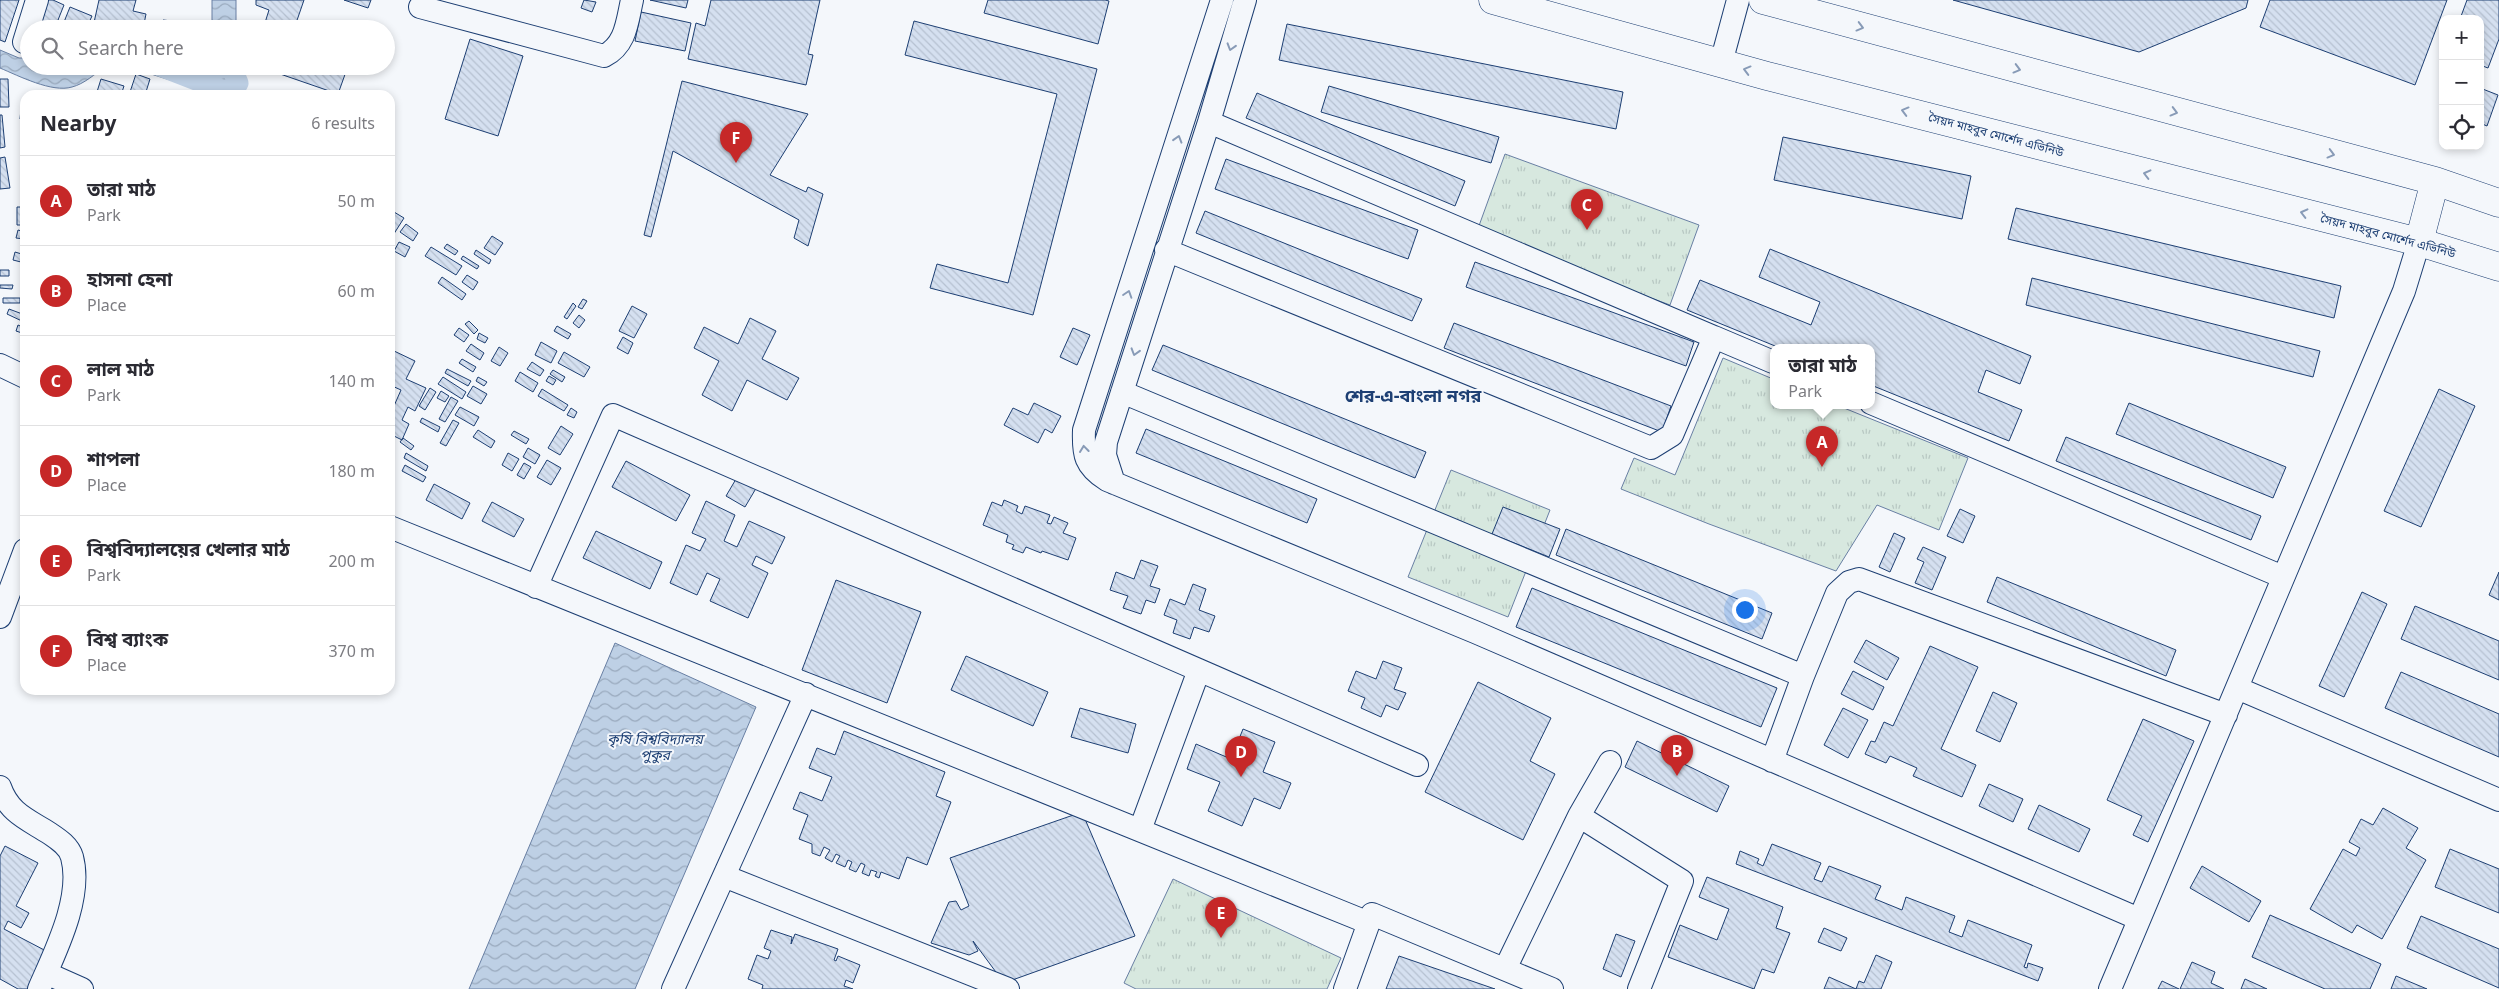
<!DOCTYPE html>
<html lang="en">
<head>
<meta charset="utf-8">
<style>
  body { margin:0; font-family:"Noto Sans","Noto Sans Bengali",sans-serif; background:#f2f2f3; color:#2b2b33 }
  .controls { position:absolute; right:15px; top:15px; display:grid; overflow:hidden; border-radius:10px; box-shadow:0 2px 8px #0003 }
  .controls button { width:45px; height:45px; display:grid; place-items:center; padding:0; border:0; border-bottom:1px solid #e1e1e2; background:#fff; color:#2b2b33; font:25px sans-serif }
  .you { position:absolute; left:1744px; top:609px; width:18px; height:18px; margin:-12px; border:4px solid #fff; border-radius:50%; background:#1a73e8; box-shadow:0 0 0 8px #1a73e833 }
  .badge { display:grid; place-items:center; width:32px; height:32px; border-radius:50%; background:#c62828; color:#fff; font-size:16px; font-weight:700 }
  .pin { position:absolute; translate:-50% -41px; filter:drop-shadow(0 1px 2px #0008) }
  .pin::after { content:''; position:absolute; top:26px; width:18px; height:15px; background:inherit; clip-path:polygon(0 0,100% 0,50% 100%) }
  .popup { position:absolute; left:1770px; top:344px; width:105px; height:65px; box-sizing:border-box; display:grid; place-content:center; border-radius:10px; background:#fff; filter:drop-shadow(0 1px 4px #0005); font-size:16px; white-space:nowrap; color:#7c7c81 }
  .popup b { font-size:19px; color:#2b2b33 }
  .popup::after { content:''; position:absolute; left:50%; top:100%; margin-left:-10px; border:10px solid transparent; border-top-color:#fff }
  .list { margin:0; padding:0; list-style:none }
  h2 { display:flex; justify-content:space-between; align-items:center; height:65px; margin:0; padding:0 20px; font-size:21px }
  h2 small { font-size:16px; font-weight:400; color:#7c7c81 }
  .list li { display:grid; grid-template-columns:32px 1fr auto; gap:15px; align-items:center; box-sizing:border-box; height:90px; padding:0 20px; border-top:1px solid #e1e1e2 }
  .list b { display:block; font-size:19px; white-space:nowrap }
  .list p { margin:0; font-size:16px; white-space:nowrap; color:#7c7c81 }
  .list em { font-size:16px; font-style:normal; color:#7c7c81 }
  .icon { flex:none; width:28px; height:28px; fill:none; stroke:currentColor; stroke-width:2; stroke-linecap:round; stroke-linejoin:round }
  .map { position:relative; flex:none; width:2499px; height:989px; overflow:hidden }
  .search { position:absolute; background:#fff; box-shadow:0 2px 8px #0003; left:20px; top:20px; width:375px; height:55px; display:flex; align-items:center; gap:12px; box-sizing:border-box; padding:0 18px; border-radius:28px; color:#7c7c81; font-size:19px }
  .panel { position:absolute; background:#fff; box-shadow:0 2px 8px #0003; left:20px; top:90px; width:375px; height:605px; border-radius:15px }
  .map>svg:first-child { display:block }
</style>
</head>
<body>
<div class="map">
<svg width="2499" height="989" viewBox="0 0 2499 989">
  <defs>
    <pattern id="park-tufts" width="24" height="20" patternUnits="userSpaceOnUse" patternTransform="scale(1.25)"><rect width="24" height="20" fill="#d7e8df"/><path d="M3 7l-1-3M5 7V3M7 7l1-3M15 17l-1-3M17 17v-4M19 17l1-3" fill="none" stroke="#b8c8c3"/></pattern>
    <pattern id="water-waves" width="16" height="10" patternUnits="userSpaceOnUse" patternTransform="scale(1.25)"><rect width="16" height="10" fill="#bed0e5"/><path d="M0 5q4-4 8 0t8 0" fill="none" stroke="#9aaabe"/></pattern>
    <pattern id="building-back-hatch" width="6" height="6" patternUnits="userSpaceOnUse" patternTransform="scale(1.25)"><rect width="6" height="6" fill="#d5e0f0"/><path d="M-1 5l2 2M0 0l6 6M5-1l2 2" fill="none" stroke="#b6c1d1"/></pattern>
  </defs>
  <rect width="100%" height="100%" fill="#f4f7fb"/>
  <!-- park -->
  <path fill="url(#park-tufts)" stroke="#687fa3" d="M1505,154L1699,225L1670,305L1476,234Z
    M1723,358L1773,379V406H1839L1968,458L1939,530L1877,505L1836,571L1709,524L1621,489L1634,458L1675,475Z
    M1451,470L1550,510L1508,617L1408,577Z
    M1173,879L1341,958L1327,989H1136L1124,983Z"/>
  <!-- water -->
  <path fill="url(#water-waves)" stroke="#687fa3" d="M212,0H236V29H212Z
    M0,50L19,58H29V66H106C95,74 84,84 72,87C52,93 19,76 0,68Z
    M126,66L211,68L236,66L235,95H217Z
    M615,643L756,707L635,989H469Z"/>
  <g fill="none" stroke-linecap="round" stroke-linejoin="round">
    <!-- canal -->
    <path stroke="#bed0e5" stroke-width="21" d="M160,66L232,94L238,83L231,66"/>
  </g>
  <!-- building -->
  <path fill="url(#building-back-hatch)" stroke="#1d3f73" d="M0,0H19L5,42L0,40Z
    M39,0H53L64,5L58,20L64,22L70,7L92,16L86,29L70,26L69,29H34Z
    M99,0H136L133,11L146,14L143,29L93,27Z
    M256,0H304L294,29H263L269,10L256,5Z
    M344,0H371L368,8Z
    M584,0L596,2L592,12L581,8Z
    M650,0H688L686,8Z
    M711,0H820L808,54L813,55L806,85L688,59L696,23L705,26Z
    M988,0H1105L1109,1L1098,44L984,13Z
    M1953,0H2248L2246,8L2139,52Z
    M2270,0H2447L2415,85L2260,27Z
    M2467,0H2499V39L2488,68L2480,65V19H2460Z
    M641,12L691,23L685,51L635,41Z
    M163,20L172,21L171,29H163Z
    M914,21L1097,69L1033,315L930,288L937,264L1008,283L1057,94L905,55Z
    M1287,24L1623,92L1616,129L1279,60Z
    M470,39L523,56L498,136L445,119Z
    M257,66H348L338,94Z
    M136,74L150,79L145,95H129Z
    M0,79H8L9,107H0Z
    M101,79L124,86L121,95H96Z
    M682,81L808,114L770,175L806,192L808,187L823,194L808,246L794,238L799,220L673,151L651,237L644,235Z
    M1329,86L1499,137L1491,163L1321,112Z
    M2480,88L2498,95L2487,126L2480,123Z
    M1257,93L1465,181L1455,206L1246,118Z
    M21,109L25,110V120L20,119Z
    M0,115H2L5,147L0,148Z
    M1783,137L1971,176L1962,219L1774,180Z
    M5,157L10,188L0,189V158Z
    M1226,159L1418,230L1408,259L1215,189Z
    M17,207H25V225H17Z
    M2016,208L2341,286L2334,318L2008,239Z
    M1205,211L1422,299L1412,321L1196,233Z
    M394,212L404,218L390,240V219Z
    M406,224L418,233L413,241L400,232Z
    M18,230L25,232V239L16,238Z
    M492,236L503,243L495,255L484,248Z
    M399,242L410,247L405,257L394,251Z
    M447,244L458,251L455,255L444,248Z
    M431,247L462,266L456,275L425,256Z
    M1770,249L2031,356L2020,384L1986,370L1978,392L2022,410L2009,441L1871,385V348H1780L1687,310L1700,280L1811,325L1820,302L1759,277Z
    M476,250L491,260L489,264L474,254Z
    M15,252L25,255V263L13,260Z
    M463,256L479,266L477,269L461,259Z
    M1475,262L1694,342L1686,366L1466,287Z
    M0,270H9V276H0Z
    M467,275L478,282L473,290L462,282Z
    M442,277L466,294L462,300L438,283Z
    M2032,278L2320,351L2313,377L2026,305Z
    M0,285H13L12,289L0,288Z
    M3,298H20V303H3Z
    M583,299L587,301L582,309L578,307Z
    M573,303L576,306L567,319L564,317Z
    M632,306L647,314L634,338L619,331Z
    M9,309L25,315L24,322L7,314Z
    M579,315L585,320L579,328L573,323Z
    M750,318L776,331L762,359L799,378L787,400L747,380L732,411L702,395L719,361L694,348L704,327L738,344Z
    M469,321L478,330L474,334L465,324Z
    M1454,323L1671,406L1662,432L1444,348Z
    M18,325L25,328V334L16,331Z
    M557,326L571,334L568,339L554,331Z
    M459,328L469,335L464,342L454,335Z
    M1073,328L1090,335L1077,365L1060,357Z
    M479,333L488,338L485,343L477,339Z
    M623,337L633,343L628,354L617,348Z
    M541,342L557,351L551,363L535,355Z
    M471,344L484,353L480,360L466,351Z
    M1163,345L1426,452L1415,478L1152,370Z
    M499,347L508,353L500,366L491,361Z
    M392,350L415,361L406,379L426,388L415,411L408,407L402,420L409,424L402,440L390,434V415L401,390L390,385Z
    M564,352L590,367L584,377L558,363Z
    M462,359L476,367L473,372L459,363Z
    M532,362L544,370L540,376L527,369Z
    M447,369L471,381L468,386L445,373Z
    M553,370L565,377L562,382L550,374Z
    M520,372L538,383L533,392L515,381Z
    M549,376L556,380L553,385L546,381Z
    M443,377L466,392L462,399L438,384Z
    M478,377L487,382L484,386L476,381Z
    M473,386L487,394L481,404L467,396Z
    M430,388L436,392L425,410L419,406Z
    M542,389L568,405L564,411L538,396Z
    M2439,389L2475,406L2421,527L2384,511Z
    M441,391L449,396L445,402L437,398Z
    M451,397L458,401L445,422L439,419Z
    M1034,403L1061,416L1052,433L1045,429L1038,443L1004,425L1013,408L1028,415Z
    M2129,403L2286,467L2273,498L2116,434Z
    M460,407L479,417L474,426L455,415Z
    M571,408L577,412L574,418L567,415Z
    M422,418L440,427L438,432L420,422Z
    M453,420L459,423L446,446L440,443Z
    M561,426L573,434L560,455L548,448Z
    M1146,429L1317,499L1307,523L1136,453Z
    M478,430L495,441L491,448L473,437Z
    M514,431L529,439L526,444L511,435Z
    M2066,437L2261,516L2251,540L2056,461Z
    M403,438L414,446L411,450L400,442Z
    M528,448L540,455L535,464L523,457Z
    M406,453L428,466L426,471L404,458Z
    M508,453L519,459L512,471L502,465Z
    M547,460L561,468L551,485L537,477Z
    M626,461L690,495L676,521L612,487Z
    M524,463L531,467L524,479L517,475Z
    M405,465L426,477L423,482L402,471Z
    M739,474L758,485L745,507L726,496Z
    M434,484L470,503L462,519L426,500Z
    M1004,500L1018,506L1016,511L1022,514L1025,506L1050,515L1047,523L1051,524L1054,517L1068,523L1063,533L1076,538L1068,560L1042,551L1041,553L1026,547L1023,553L1012,549L1014,545L1006,542L1008,535L983,525L992,502L1002,506Z
    M706,501L735,515L724,541L737,547L749,521L785,537L772,564L756,556L752,565L768,573L748,618L710,601L720,579L707,573L697,595L670,583L686,545L700,551L706,539L692,533Z
    M492,502L524,519L514,537L482,521Z
    M1503,507L1560,529L1549,557L1492,534Z
    M1960,509L1975,516L1963,543L1947,536Z
    M1566,529L1772,613L1762,639L1556,555Z
    M596,531L662,562L650,589L583,558Z
    M1894,533L1905,538L1890,572L1879,567Z
    M1923,547L1946,557L1932,590L1915,583L1924,562L1917,559Z
    M1141,560L1158,566L1150,586L1160,589L1155,603L1146,600L1141,614L1123,608L1128,596L1110,590L1116,572L1134,579Z
    M2499,572V600L2489,595Z
    M1997,577L2176,650L2166,676L1987,602Z
    M836,580L921,612L887,703L802,670Z
    M1193,584L1206,589L1199,610L1215,616L1209,632L1194,627L1190,639L1173,633L1177,620L1164,615L1170,599L1185,605Z
    M1532,588L1777,688L1761,727L1516,627Z
    M2362,592L2387,604L2344,697L2319,686Z
    M2415,606L2499,641V680L2401,639Z
    M1866,640L1899,658L1887,680L1854,662Z
    M1930,646L1978,667L1941,749L1976,765L1962,797L1913,776L1917,768L1890,756L1886,763L1865,754L1871,741L1875,742L1884,722L1893,726Z
    M966,656L1048,692L1033,726L951,690Z
    M1383,661L1402,668L1394,689L1406,693L1398,710L1386,705L1381,717L1361,708L1365,698L1348,691L1356,671L1376,679Z
    M1853,671L1884,687L1873,710L1841,694Z
    M2401,672L2499,714V757L2385,708Z
    M1478,682L1551,718L1530,761L1555,774L1523,840L1425,792Z
    M1993,692L2017,703L2000,742L1976,731Z
    M1080,708L1136,724L1128,753L1071,737Z
    M1843,708L1868,720L1848,758L1824,745Z
    M2143,719L2194,741L2148,842L2133,835L2142,816L2107,800Z
    M1243,729L1275,742L1263,772L1291,783L1280,809L1254,798L1242,826L1208,811L1220,782L1187,769L1196,744L1231,759Z
    M844,731L945,772L936,796L951,802L927,865L907,857L899,879L881,872L879,878L875,876L877,872L871,870L869,876L862,873L865,865L861,863L856,872L849,869L852,862L848,860L845,867L836,863L840,856L836,854L832,862L825,858L830,850L824,847L820,856L812,853V844L799,839L808,815L793,809L800,792L822,801L832,777L809,768L817,748L835,755Z
    M1637,741L1729,786L1717,812L1625,767Z
    M1989,784L2023,799L2013,822L1979,806Z
    M2039,805L2090,829L2079,852L2028,829Z
    M2383,808L2418,828L2406,848L2426,860L2382,939L2357,925L2352,933L2310,909L2343,849L2356,856L2360,848L2349,842L2361,819L2373,825Z
    M1082,812L1135,936L1004,983L973,941L978,951L969,955L931,943L949,902L956,901L961,910L969,906L950,858Z
    M1772,844L1821,863L1814,879L1822,882L1829,866L1881,886L1875,899L1902,910L1906,897L1955,916L1949,932L1962,937L1968,920L2032,945L2024,967L2027,968L2028,963L2043,968L2038,981L1736,864L1740,851L1759,859L1757,863L1763,866Z
    M5,846L38,863L16,906L29,913L21,928L8,921L4,929L50,953L31,989H18L0,979V856Z
    M2450,849L2499,869V913L2435,887Z
    M2202,866L2261,901L2249,922L2190,888Z
    M1707,877L1783,907L1776,928L1790,933L1774,973L1762,969L1754,989L1668,957L1680,925L1717,940L1729,909L1699,897Z
    M2270,915L2381,964L2370,989H2325L2252,957Z
    M2421,916L2499,949V988L2407,948Z
    M1824,928L1847,938L1841,951L1818,942Z
    M771,930L792,937L791,944L795,934L838,949L834,960L836,961L838,956L860,965L853,983L846,980L844,986L853,989H762L763,985L748,979L757,955L768,959L771,951L764,948Z
    M1616,934L1635,941L1621,977L1603,969Z
    M1876,955L1892,962L1881,989H1824L1829,977L1856,989L1859,981L1864,983Z
    M1399,956L1495,989H1386Z
    M2192,962L2215,972L2211,983L2224,989H2180Z
    M2396,976L2427,989H2391Z
    M2245,979L2267,989H2241Z
    M2162,981L2179,989H2158Z"/>
  <g fill="none" stroke-linecap="round" stroke-linejoin="round">
    <!-- minor casing -->
    <g stroke="#1d3f73" stroke-width="24">
      <path id="minor" d="M1222,0L1084,430C1083,455 1085,466 1107,480L1475,632L2139,919
        M420,7L604,56C626,45 627,22 632,0
        M24,42L37,0
        M1721,63L1738,0
        M1166,250L1651,448L1672,435L1714,337L1209,122
        M1714,337L1773,362
        M0,365L25,377
        M1122,392L1803,676L1772,761
        M1871,403L2283,577
        M1114,483L1105,455L1106,442L1209,122L1245,0
        M390,527L1369,923
        M536,587L613,415L1417,765
        M0,617L25,550
        M1803,676L1837,593L1849,582L1859,579L2226,715
        M2237,688L2499,800
        M0,787C9,813 27,819 49,833C58,839 69,846 72,857C83,898 55,952 39,989
        M1579,816L1610,762
        M1140,830L1199,670
        M724,876L1008,989
        M1505,969L1579,816L1682,881L1639,989
        M46,973L82,989
        M673,989L806,694
        M1345,989L1372,914L1552,989
        M2110,989L2404,291L2419,242"/>
    </g>
    <!-- major casing -->
    <g stroke="#1d3f73" stroke-width="29">
      <path id="major" d="M1493,0L1767,76L2419,242L2499,267
        M1763,0L2435,181L2499,203
        M2419,242L2435,181"/>
    </g>
    <!-- minor -->
    <use href="#minor" stroke="#f4f7fb" stroke-width="22"/>
    <!-- major -->
    <use href="#major" stroke="#f4f7fb" stroke-width="28"/>
  </g>
  <!-- one-way arrows -->
  <defs><path id="oneway-chevron" d="M-2-3.5L2.5 0L-2 3.5" fill="none" stroke-width="1.6" stroke-linecap="round" stroke-linejoin="round" transform="scale(1.25)"/></defs>
  <g stroke="#889bb7">
    <use href="#oneway-chevron" transform="translate(1860 27) rotate(15)"/>
    <use href="#oneway-chevron" transform="translate(1231 47) rotate(107)"/>
    <use href="#oneway-chevron" transform="translate(2017 69) rotate(15)"/>
    <use href="#oneway-chevron" transform="translate(1747 70) rotate(-165)"/>
    <use href="#oneway-chevron" transform="translate(1905 111) rotate(-165)"/>
    <use href="#oneway-chevron" transform="translate(2174 112) rotate(15)"/>
    <use href="#oneway-chevron" transform="translate(1178 139) rotate(-73)"/>
    <use href="#oneway-chevron" transform="translate(2331 154) rotate(15)"/>
    <use href="#oneway-chevron" transform="translate(2147 174) rotate(-166)"/>
    <use href="#oneway-chevron" transform="translate(2304 213) rotate(-166)"/>
    <use href="#oneway-chevron" transform="translate(1128 294) rotate(-72)"/>
    <use href="#oneway-chevron" transform="translate(1135 352) rotate(107)"/>
    <use href="#oneway-chevron" transform="translate(1084 449) rotate(-97)"/>
  </g>
  <g text-anchor="middle" stroke-width="4" stroke-linejoin="round" paint-order="stroke">
    <!-- street labels -->
    <g font-size="12" fill="#1d3f73" stroke="#f4f7fb">
      <text transform="translate(1996 135) rotate(15)" y="4">সৈয়দ মাহবুব মোর্শেদ এভিনিউ</text>
      <text transform="translate(2388 236) rotate(15)" y="4">সৈয়দ মাহবুব মোর্শেদ এভিনিউ</text>
    </g>
    <!-- water labels -->
    <g font-size="14" font-style="italic" fill="#1d3f73" stroke="#f4f7fb">
      <text x="655" y="744">কৃষি বিশ্ববিদ্যালয়<tspan x="655" dy="16">পুকুর</tspan></text>
    </g>
    <!-- district labels -->
    <g font-size="18" font-weight="bold" fill="#1d3f73" stroke="#f4f7fb">
      <text x="1413" y="402">শের-এ-বাংলা নগর</text>
    </g>
  </g>
</svg>
<div class="controls">
<button>+</button>
<button>−</button>
<button><svg class="icon" aria-label="locate" viewBox="0 0 24 24"><circle cx="12" cy="12" r="6"/><path d="M12 2v4M12 18v4M2 12h4M18 12h4"/></svg></button>
</div>
<div class="you"></div>
<div class="pin badge" style="left:1822px;top:467px">A</div>
<div class="popup"><b>তারা মাঠ</b>Park</div>
<div class="pin badge" style="left:1677px;top:776px">B</div>
<div class="pin badge" style="left:1587px;top:230px">C</div>
<div class="pin badge" style="left:1241px;top:777px">D</div>
<div class="pin badge" style="left:1221px;top:938px">E</div>
<div class="pin badge" style="left:736px;top:163px">F</div>
<div class="search"><svg class="icon" aria-label="search" viewBox="0 0 24 24"><circle cx="10" cy="10" r="6"/><path d="M15 15l6 6"/></svg>Search here</div>
<section class="panel">
<h2>Nearby<small>6 results</small></h2>
<ul class="list">
<li><span class="badge">A</span><div><b>তারা মাঠ</b><p>Park</p></div><em>50 m</em></li>
<li><span class="badge">B</span><div><b>হাসনা হেনা</b><p>Place</p></div><em>60 m</em></li>
<li><span class="badge">C</span><div><b>লাল মাঠ</b><p>Park</p></div><em>140 m</em></li>
<li><span class="badge">D</span><div><b>শাপলা</b><p>Place</p></div><em>180 m</em></li>
<li><span class="badge">E</span><div><b>বিশ্ববিদ্যালয়ের খেলার মাঠ</b><p>Park</p></div><em>200 m</em></li>
<li><span class="badge">F</span><div><b>বিশ্ব ব্যাংক</b><p>Place</p></div><em>370 m</em></li>
</ul>
</section>
</div>
</body>
</html>
